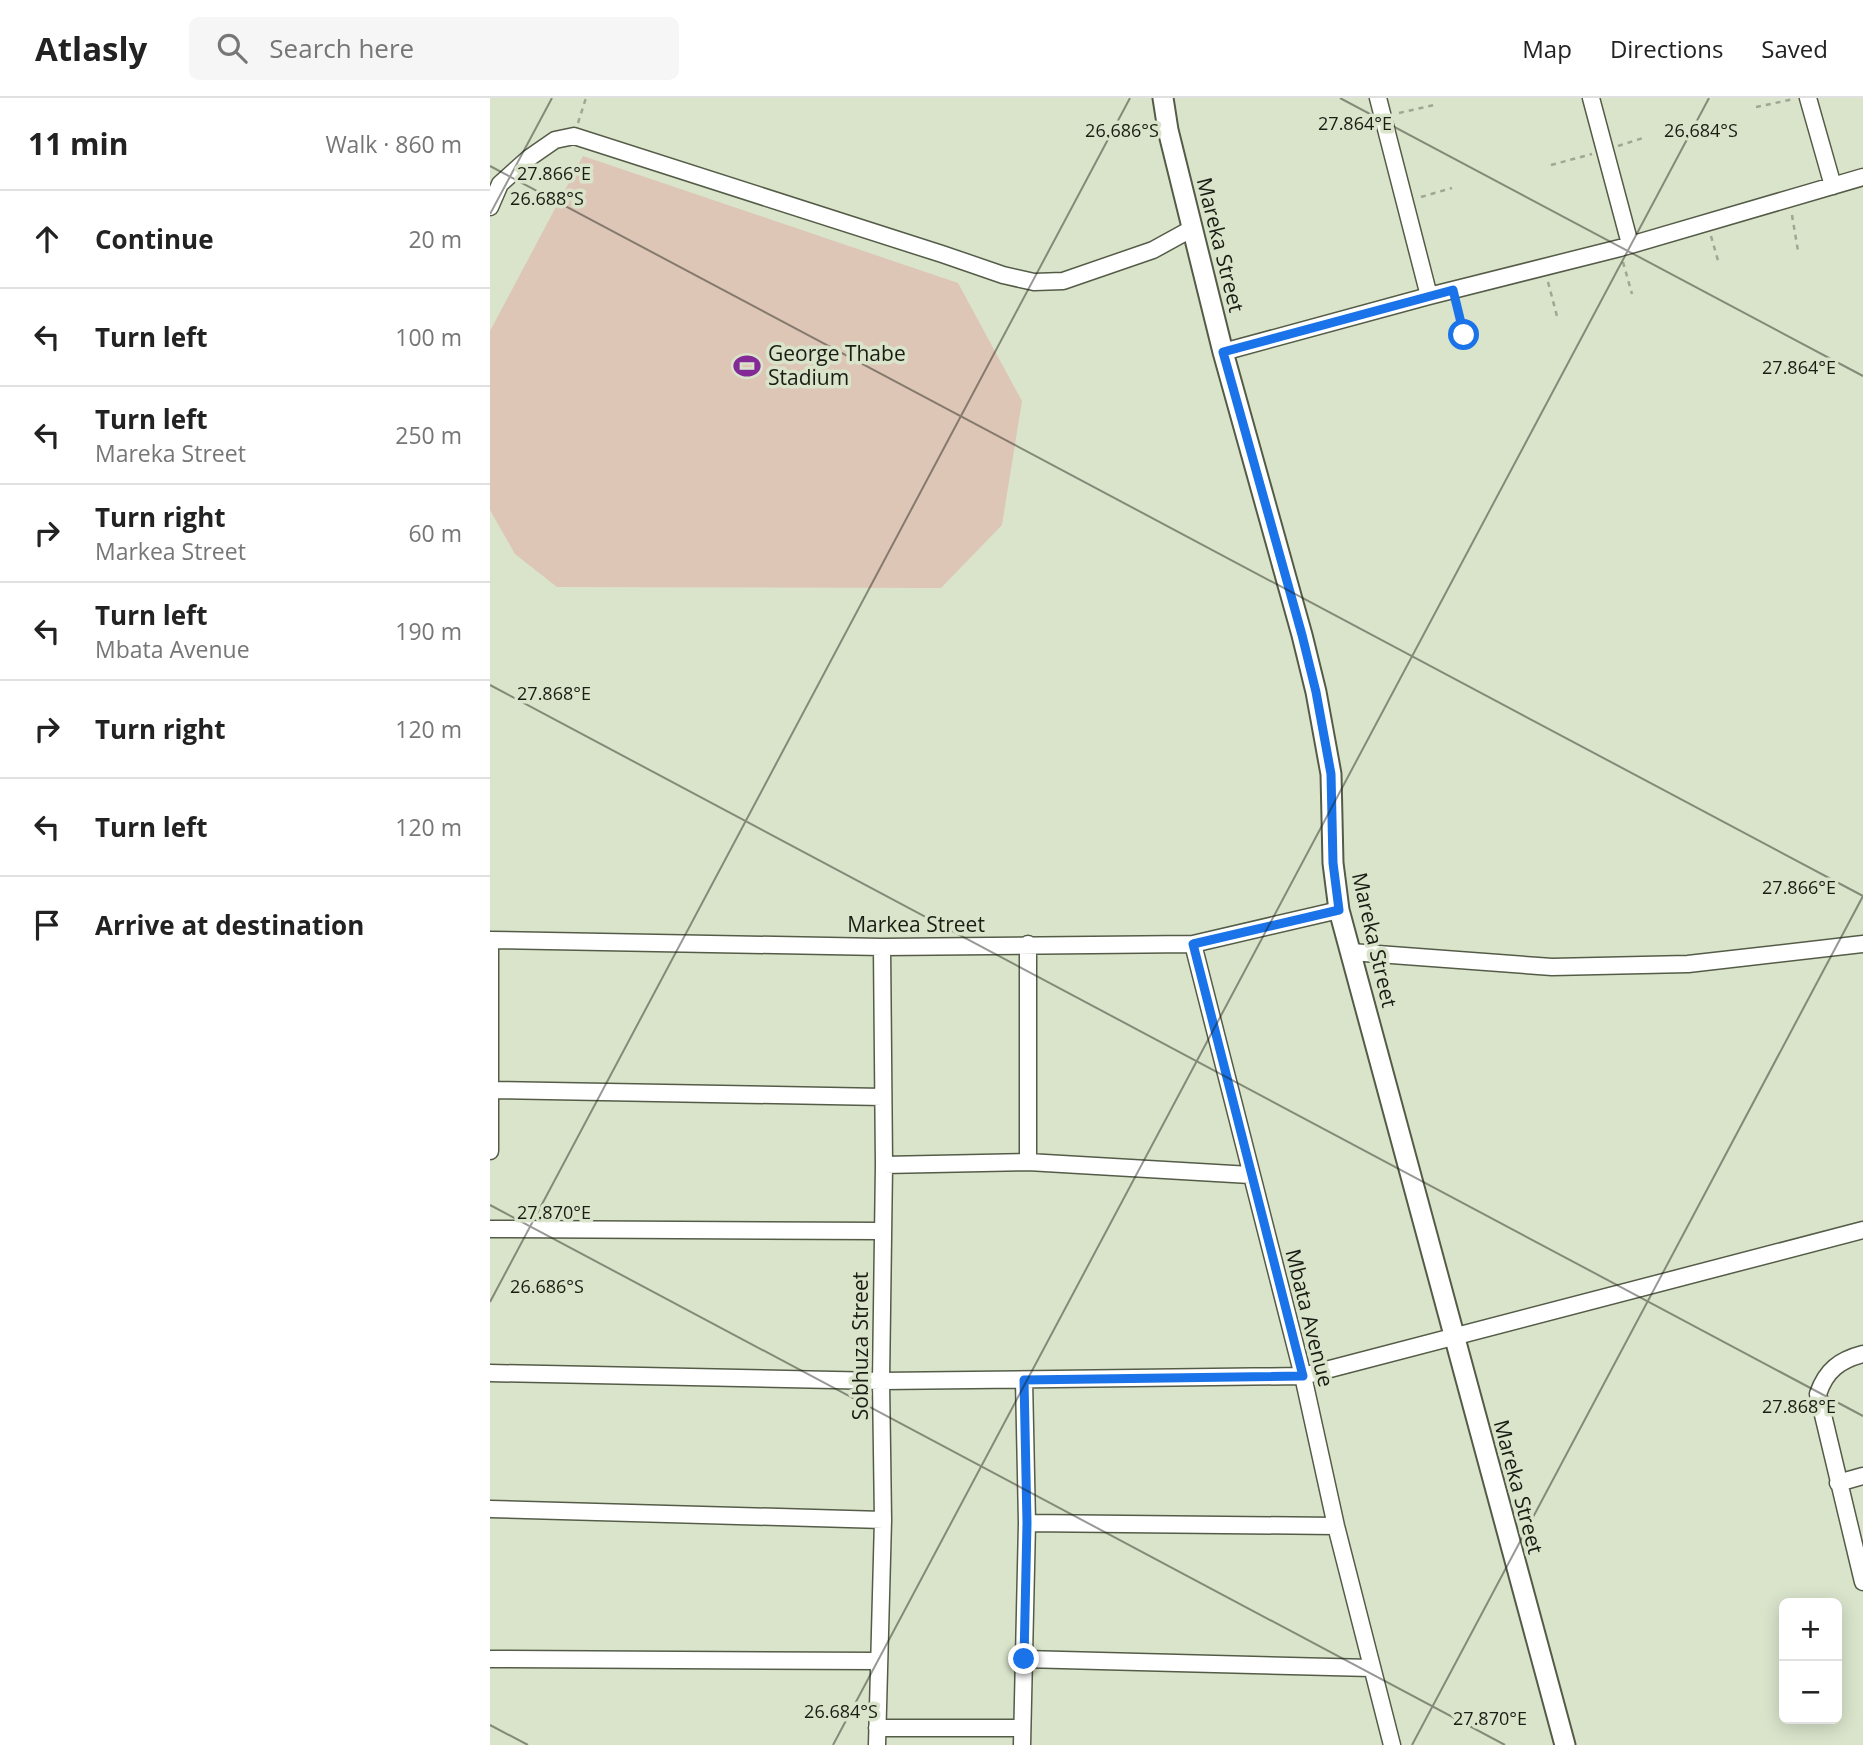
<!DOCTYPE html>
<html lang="en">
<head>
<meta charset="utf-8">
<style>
  body { margin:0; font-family:"Open Sans",sans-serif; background:#f6f6f6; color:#222 }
  .controls { position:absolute; right:21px; bottom:21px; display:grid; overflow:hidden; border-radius:10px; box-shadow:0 4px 18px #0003 }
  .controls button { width:63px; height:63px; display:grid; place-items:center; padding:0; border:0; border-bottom:2px solid #e0e0e0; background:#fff; color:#222; font:35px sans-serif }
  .stop { position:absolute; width:21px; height:21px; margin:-16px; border:5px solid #1a73e8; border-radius:50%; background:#fff }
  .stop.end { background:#1a73e8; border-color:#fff; box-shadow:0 2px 7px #0008 }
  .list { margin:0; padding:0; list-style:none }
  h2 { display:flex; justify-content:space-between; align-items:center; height:91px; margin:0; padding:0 28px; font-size:30px }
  h2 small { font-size:23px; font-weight:400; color:#767676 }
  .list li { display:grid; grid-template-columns:46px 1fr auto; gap:21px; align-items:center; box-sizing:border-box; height:98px; padding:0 28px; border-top:2px solid #e0e0e0 }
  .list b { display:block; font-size:26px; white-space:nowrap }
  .list p { margin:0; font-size:23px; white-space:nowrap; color:#767676 }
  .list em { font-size:23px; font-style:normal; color:#767676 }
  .icon { flex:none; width:38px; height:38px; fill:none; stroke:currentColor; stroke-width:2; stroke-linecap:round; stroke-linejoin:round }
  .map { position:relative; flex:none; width:1373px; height:1647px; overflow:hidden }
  header { display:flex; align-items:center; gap:42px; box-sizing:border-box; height:98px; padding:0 35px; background:#fff; border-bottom:2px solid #e0e0e0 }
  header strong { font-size:33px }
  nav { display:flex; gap:38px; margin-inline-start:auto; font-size:24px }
  .search { width:490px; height:63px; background:#f6f6f6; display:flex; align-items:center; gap:18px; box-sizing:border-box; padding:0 24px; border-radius:10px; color:#767676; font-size:26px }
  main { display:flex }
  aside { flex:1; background:#fff }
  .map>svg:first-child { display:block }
</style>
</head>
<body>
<header>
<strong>Atlasly</strong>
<div class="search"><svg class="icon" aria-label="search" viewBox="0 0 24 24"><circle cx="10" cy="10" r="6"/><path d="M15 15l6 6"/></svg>Search here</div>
<nav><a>Map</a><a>Directions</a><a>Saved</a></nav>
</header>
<main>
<aside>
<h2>11 min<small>Walk · 860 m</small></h2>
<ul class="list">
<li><svg class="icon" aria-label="ahead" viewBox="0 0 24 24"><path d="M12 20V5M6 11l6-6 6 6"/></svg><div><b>Continue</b></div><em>20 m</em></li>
<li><svg class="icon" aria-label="left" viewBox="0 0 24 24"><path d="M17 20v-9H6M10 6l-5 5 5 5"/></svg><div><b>Turn left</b></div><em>100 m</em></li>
<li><svg class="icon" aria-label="left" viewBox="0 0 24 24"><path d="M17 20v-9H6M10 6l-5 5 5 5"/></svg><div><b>Turn left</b><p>Mareka Street</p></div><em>250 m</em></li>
<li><svg class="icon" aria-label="right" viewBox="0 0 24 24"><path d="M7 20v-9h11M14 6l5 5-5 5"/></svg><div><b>Turn right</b><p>Markea Street</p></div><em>60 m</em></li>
<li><svg class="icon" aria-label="left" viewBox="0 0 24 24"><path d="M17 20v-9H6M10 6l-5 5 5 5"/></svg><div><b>Turn left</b><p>Mbata Avenue</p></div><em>190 m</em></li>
<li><svg class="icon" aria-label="right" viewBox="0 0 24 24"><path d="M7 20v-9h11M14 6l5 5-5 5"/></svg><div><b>Turn right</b></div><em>120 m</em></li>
<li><svg class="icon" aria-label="left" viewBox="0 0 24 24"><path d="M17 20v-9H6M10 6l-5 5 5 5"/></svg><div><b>Turn left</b></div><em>120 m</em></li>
<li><svg class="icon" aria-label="arrive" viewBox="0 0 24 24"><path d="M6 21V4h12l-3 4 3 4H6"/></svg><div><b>Arrive at destination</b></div></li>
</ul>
</aside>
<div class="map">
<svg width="1373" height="1647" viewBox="0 0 1373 1647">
  <rect width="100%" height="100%" fill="#dae4cb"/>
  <!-- green -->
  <path fill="#ddc6b6" d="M93,58L468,185L532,303L512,427L451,490L67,489L25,456L0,412V233Z"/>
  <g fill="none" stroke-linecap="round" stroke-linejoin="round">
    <!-- minor casing -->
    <g stroke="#545c47" stroke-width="19">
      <path id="minor" d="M888,0L939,198
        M1101,0L1140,146
        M1318,0L1343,88
        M0,109L10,86L39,60L65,42L84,38L452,156L513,177L544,184L573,183L663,152L703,130
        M733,254L939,198L1130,150L1373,79
        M0,842L392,849L703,846L849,812
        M538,846V1064
        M703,846L813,1278L846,1428L902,1647
        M0,848V1053
        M861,854L1062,869L1198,866L1373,846
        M1,992L393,999
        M394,1067L538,1064L760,1077
        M0,1131L392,1133
        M1373,1256C1350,1262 1336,1272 1328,1296L1373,1484
        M0,1275L391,1283L813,1278L1373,1132
        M1348,1385L1373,1378
        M0,1411L393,1422
        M537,1425L846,1428
        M0,1561L388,1563
        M534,1561L881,1570
        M387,1630H532
        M387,1647L393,1422L391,1283L394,1067L392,849
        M532,1647L537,1425L534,1282"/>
    </g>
    <!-- major casing -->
    <g stroke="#545c47" stroke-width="23">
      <path id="major" d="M673,0L678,32L733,254L812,537L826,594L841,676L843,765L849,812L1075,1647"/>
    </g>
    <!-- path -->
    <path stroke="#9fa692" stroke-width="2.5" stroke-dasharray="5 5" stroke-linecap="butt" d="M1266,9L1304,1
      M909,15L944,7
      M88,25L96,0
      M1128,48L1156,39
      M1061,67L1102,56
      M931,99L962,90
      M1302,117L1308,153
      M1221,138L1229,166
      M1133,164L1142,196
      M1058,184L1068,222
      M966,206L974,237"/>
    <!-- minor -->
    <use href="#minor" stroke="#fff" stroke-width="16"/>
    <!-- major -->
    <use href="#major" stroke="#fff" stroke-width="19"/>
  </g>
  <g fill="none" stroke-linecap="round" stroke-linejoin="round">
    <!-- route -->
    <path stroke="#1a73e8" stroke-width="9" d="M534,1561L537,1425L534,1282L813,1278L703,846L849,812L843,765L841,676L826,594L812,537L733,254L963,192L974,237"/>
  </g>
  <!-- ticks -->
  <path fill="none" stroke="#1a1d14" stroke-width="2" stroke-opacity="0.45" d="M850,0L1373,278M0,68L1373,798M0,116L62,0M0,587L1373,1318M0,1107L1015,1647M0,1204L640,0M0,1627L38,1647M343,1647L1219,0M922,1647L1373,798"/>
  <!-- icons -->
  <defs>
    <g id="stadium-bare" transform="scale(2.1)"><path d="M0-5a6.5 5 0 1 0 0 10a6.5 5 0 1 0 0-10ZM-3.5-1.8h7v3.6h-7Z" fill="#842a96" stroke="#dae4cb" stroke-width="2.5" paint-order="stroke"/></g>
  </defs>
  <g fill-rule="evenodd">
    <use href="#stadium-bare" x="257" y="268"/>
  </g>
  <g text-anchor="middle" stroke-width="7" stroke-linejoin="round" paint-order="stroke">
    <!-- street labels -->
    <g font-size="21" fill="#1a1d14" stroke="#dae4cb">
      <text transform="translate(730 147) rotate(76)" y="7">Mareka Street</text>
      <text x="426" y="834">Markea Street</text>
      <text transform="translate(884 842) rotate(77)" y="7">Mareka Street</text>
      <text transform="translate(819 1220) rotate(76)" y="7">Mbata Avenue</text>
      <text transform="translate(371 1248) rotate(-90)" y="7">Sobhuza Street</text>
      <text transform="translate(1028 1389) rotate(75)" y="7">Mareka Street</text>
    </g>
    <!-- poi labels -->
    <g font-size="21" fill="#1a1d14" stroke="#dae4cb" text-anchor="start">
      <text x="278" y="263">George Thabe<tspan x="278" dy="24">Stadium</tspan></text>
    </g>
  </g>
  <g font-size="18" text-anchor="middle" fill="#1a1d14" stroke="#dae4cb" stroke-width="7" stroke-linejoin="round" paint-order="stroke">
    <text x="865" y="32">27.864°E</text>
    <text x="632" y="39">26.686°S</text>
    <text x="1211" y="39">26.684°S</text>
    <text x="64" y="82">27.866°E</text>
    <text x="57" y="107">26.688°S</text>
    <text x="1309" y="276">27.864°E</text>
    <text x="64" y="602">27.868°E</text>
    <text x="1309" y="796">27.866°E</text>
    <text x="64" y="1121">27.870°E</text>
    <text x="57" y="1195">26.686°S</text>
    <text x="1309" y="1315">27.868°E</text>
    <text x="351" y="1620">26.684°S</text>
    <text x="1000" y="1627">27.870°E</text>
  </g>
</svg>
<div class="controls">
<button>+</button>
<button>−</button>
</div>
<div class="stop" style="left:974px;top:237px"></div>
<div class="stop end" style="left:534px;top:1561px"></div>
</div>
</main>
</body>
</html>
